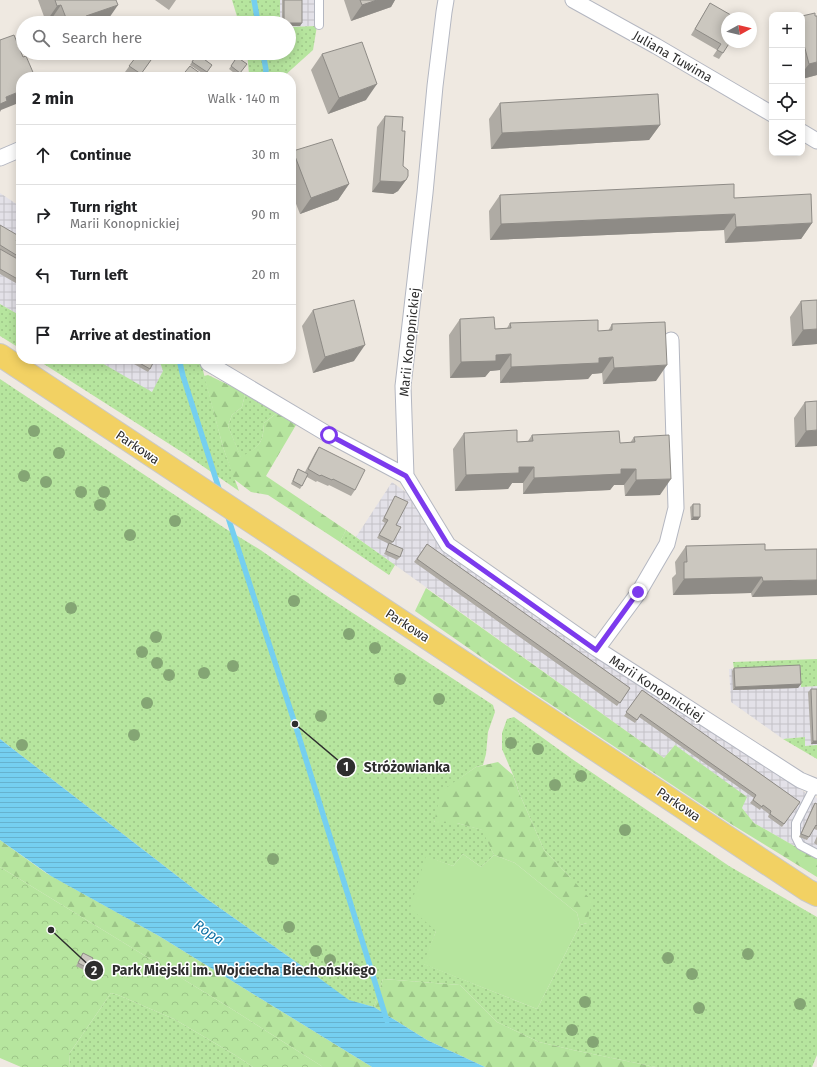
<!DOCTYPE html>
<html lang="en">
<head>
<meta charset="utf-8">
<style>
  body { margin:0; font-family:"Fira Sans",sans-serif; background:#f2f2f2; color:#202124 }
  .controls { position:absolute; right:12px; top:12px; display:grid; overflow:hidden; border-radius:8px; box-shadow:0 2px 10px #0003 }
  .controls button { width:36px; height:36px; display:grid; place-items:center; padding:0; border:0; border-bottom:1px solid #e0e0e0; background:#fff; color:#202124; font:20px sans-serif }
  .compass { position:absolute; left:721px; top:12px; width:36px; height:36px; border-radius:50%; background:#fff; box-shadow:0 2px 10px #0003; rotate:82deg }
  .stop { position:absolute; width:12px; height:12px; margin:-9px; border:3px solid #7c3aed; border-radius:50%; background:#fff }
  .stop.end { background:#7c3aed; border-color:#fff; box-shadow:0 1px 4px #0008 }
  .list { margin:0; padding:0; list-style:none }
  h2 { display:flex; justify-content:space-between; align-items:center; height:52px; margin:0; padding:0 16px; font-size:17px }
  h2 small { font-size:13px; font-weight:400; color:#757577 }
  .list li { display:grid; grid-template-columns:26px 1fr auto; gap:12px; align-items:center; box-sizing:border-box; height:60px; padding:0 16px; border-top:1px solid #e0e0e0 }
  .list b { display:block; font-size:15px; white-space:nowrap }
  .list p { margin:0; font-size:13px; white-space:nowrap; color:#757577 }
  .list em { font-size:13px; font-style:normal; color:#757577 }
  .icon { flex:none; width:22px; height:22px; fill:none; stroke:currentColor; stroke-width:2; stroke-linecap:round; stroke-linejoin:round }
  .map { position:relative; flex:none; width:817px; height:1067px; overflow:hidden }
  .search { position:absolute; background:#fff; box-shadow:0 2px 10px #0003; left:16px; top:16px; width:280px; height:44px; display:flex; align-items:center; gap:10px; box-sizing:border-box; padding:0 14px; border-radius:22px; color:#757577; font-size:15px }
  .panel { position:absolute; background:#fff; box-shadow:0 2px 10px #0003; left:16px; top:72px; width:280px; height:292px; border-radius:16px }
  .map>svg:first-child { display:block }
</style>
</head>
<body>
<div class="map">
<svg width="817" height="1067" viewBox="0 0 817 1067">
  <defs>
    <pattern id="industrial-grid" width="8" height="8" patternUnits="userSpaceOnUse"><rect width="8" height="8" fill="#e3e1e8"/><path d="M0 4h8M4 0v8" fill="none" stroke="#c3c1c7"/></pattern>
    <pattern id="grass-dots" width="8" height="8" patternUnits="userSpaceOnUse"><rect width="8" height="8" fill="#b6e59e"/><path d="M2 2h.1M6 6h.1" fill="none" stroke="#9dc588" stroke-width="1.8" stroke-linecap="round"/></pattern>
    <pattern id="forest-firs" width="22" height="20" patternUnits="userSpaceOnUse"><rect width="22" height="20" fill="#b6e59e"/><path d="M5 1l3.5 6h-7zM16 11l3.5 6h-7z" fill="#9dc588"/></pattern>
    <pattern id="park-crowns" width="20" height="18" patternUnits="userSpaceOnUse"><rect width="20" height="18" fill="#b6e59e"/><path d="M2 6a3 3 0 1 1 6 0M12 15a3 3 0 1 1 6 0" fill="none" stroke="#9dc588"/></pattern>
    <pattern id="water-rules" width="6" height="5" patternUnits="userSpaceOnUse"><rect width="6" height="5" fill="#75cff0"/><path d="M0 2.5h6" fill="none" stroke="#66b2ce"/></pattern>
  </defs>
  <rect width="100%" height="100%" fill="#efe9e1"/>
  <!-- industrial -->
  <path fill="url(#industrial-grid)" d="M280,0H322V26L289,27V23H280Z
    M0,193L21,207V316L0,304Z
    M95,359H159L163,371L152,393Z
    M392,482L411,496L440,547L806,793L817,798V859L754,823L742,808L746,797L675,745L664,758L356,537Z
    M800,666L801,687L817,686V745L805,746V737L783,739L731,702L729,669Z"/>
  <!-- grass -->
  <path fill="url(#grass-dots)" d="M232,0H280V23H239Z
    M317,26L313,50L283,77H248L249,74L247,53H289V27Z
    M0,304L21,316V349L0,336Z
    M36,359H95L152,392L163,371L159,359H200L223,447L239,491L185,454Z
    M0,379L226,529L259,549L324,594L493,705L495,712L488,732L486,754L483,765L476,767L459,779L434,822L457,823L483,830L494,855L481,867L463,854L453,866L427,857L436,931L424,964L537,1009L580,925L587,923L570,877L544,850L531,820L520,795L514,777L502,749V733L507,719L514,717L572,759L729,866L817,917V1055L812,1067H656L573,1050L539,1042L497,1022L460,985L383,979L374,1007L347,1000L319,978L207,899L0,739Z
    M245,394L277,413L264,423C263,444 259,447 241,458L228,426L232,415L242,407Z
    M346,530L395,565L389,575L340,542Z
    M817,659V686L801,687L800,666L734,669L733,662Z
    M805,737V746L817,745V759L783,739Z
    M111,993L118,995L174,1019L235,1055L253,1067H70L69,1054Z"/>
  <!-- forest -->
  <path fill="url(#forest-firs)" d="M208,375L233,387L245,394L242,407L232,415L228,426L241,457C259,447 263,444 264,423L277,413L296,425L266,476L346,530L340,542L268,495L251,492L234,479L223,447L204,376Z
    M426,588L664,758L675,745L747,797L742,808L754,823L817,859V877L731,824L520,684L415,611Z
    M498,762L513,775L520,795L531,820L544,850L570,877L592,901L587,923L580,925L577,913L515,863L494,855L482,830L457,823H434L441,791L476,767Z
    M0,840L46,873L159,936L372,1067H323L227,1006L0,867Z
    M383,979L460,985L497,1022L539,1042L573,1050L656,1067H485L427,1040L374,1007Z"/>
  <!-- park -->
  <path fill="url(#park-crowns)" d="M0,867L227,1006L323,1067H253L235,1055L174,1019L118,995L111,993L69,1054L70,1067H21L0,1058Z"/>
  <!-- garden -->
  <path fill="#b6e59e" d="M463,854L481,867L494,855L515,863L577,913L580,925L537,1009L423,964L436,931L410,908L426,856L453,866Z"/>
  <!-- water -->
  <path fill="url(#water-rules)" d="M0,739L207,899L319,978L349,1000L374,1007L427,1040L485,1067H372L159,936L51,876L0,840Z"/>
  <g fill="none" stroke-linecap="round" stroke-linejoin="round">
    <!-- stream -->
    <path stroke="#75cff0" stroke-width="5.5" d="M254,0L258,23
      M263,53L266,70L265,77
      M179,359L183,376L220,492
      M227,514L295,724L387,1021"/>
    <!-- lane casing -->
    <g stroke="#b4b7c1" stroke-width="10">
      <path id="lane" d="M319,25V0
        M815,786L796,823V837L800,845L817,854"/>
    </g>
    <!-- street casing -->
    <g stroke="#b4b7c1" stroke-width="17">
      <path id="street" d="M446,0L444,12L435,86L425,193L403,386L406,476L448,545L597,649L800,780L817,787
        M573,0L656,46L772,114
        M802,132L817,141
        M0,158L21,149
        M208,363L329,435L406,476
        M597,649L639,592L667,544L676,508L671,340"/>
    </g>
    <!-- primary casing -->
    <g stroke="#c9c9c9" stroke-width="24">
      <path id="primary" d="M0,355L807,890L817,895"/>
    </g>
    <!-- lane -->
    <use href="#lane" stroke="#fff" stroke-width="8"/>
    <!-- street -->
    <use href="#street" stroke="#fff" stroke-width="15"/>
    <!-- primary -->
    <use href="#primary" stroke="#f2d163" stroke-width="22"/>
  </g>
  <!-- trees -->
  <g fill="#84a574">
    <circle cx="34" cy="431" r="6"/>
    <circle cx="59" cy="453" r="6"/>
    <circle cx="24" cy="476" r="6"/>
    <circle cx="46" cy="482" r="6"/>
    <circle cx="81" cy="492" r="6"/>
    <circle cx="104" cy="492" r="6"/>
    <circle cx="100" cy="505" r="6"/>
    <circle cx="175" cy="521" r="6"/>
    <circle cx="130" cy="535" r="6"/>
    <circle cx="294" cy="601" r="6"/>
    <circle cx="71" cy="608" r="6"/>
    <circle cx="349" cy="634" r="6"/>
    <circle cx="156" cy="637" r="6"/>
    <circle cx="375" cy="648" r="6"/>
    <circle cx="142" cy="652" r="6"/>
    <circle cx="157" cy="663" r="6"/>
    <circle cx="233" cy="666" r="6"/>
    <circle cx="204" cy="673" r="6"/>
    <circle cx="169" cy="675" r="6"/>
    <circle cx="400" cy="679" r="6"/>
    <circle cx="439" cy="699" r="6"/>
    <circle cx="147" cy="703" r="6"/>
    <circle cx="321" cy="716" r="6"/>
    <circle cx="134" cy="735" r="6"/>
    <circle cx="511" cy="743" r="6"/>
    <circle cx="22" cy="745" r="6"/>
    <circle cx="538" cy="749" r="6"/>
    <circle cx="581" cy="776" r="6"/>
    <circle cx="555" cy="785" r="6"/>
    <circle cx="625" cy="830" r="6"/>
    <circle cx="273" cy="859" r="6"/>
    <circle cx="289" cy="927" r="6"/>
    <circle cx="316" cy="951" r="6"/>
    <circle cx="748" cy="954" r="6"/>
    <circle cx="668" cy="958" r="6"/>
    <circle cx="330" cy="960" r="6"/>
    <circle cx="354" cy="969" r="6"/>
    <circle cx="692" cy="974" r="6"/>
    <circle cx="585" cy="1002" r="6"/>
    <circle cx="800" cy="1004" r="6"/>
    <circle cx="699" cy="1008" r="6"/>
    <circle cx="572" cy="1030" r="6"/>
    <circle cx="593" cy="1042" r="6"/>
  </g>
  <!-- wall -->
  <path fill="#afaba4" d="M38,0H116L107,21L100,23H51L50,21L46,22Z
    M155,0H176L169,10Z
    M282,0H302L300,26L289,23H282Z
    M344,0H395L391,7L351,21Z
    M710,3L723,53L719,59L713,56L717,50L691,35Z
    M802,16L817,75L802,79Z
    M139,53H156L139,77H132L125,72Z
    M204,53H218L214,60Z
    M197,54L212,65L205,75L190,65Z
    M322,54L366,100L328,114L311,70Z
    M237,57L247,64L238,76L229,69Z
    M500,103L660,125L649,140L491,149L489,119Z
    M385,116L402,131L403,166L406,180L398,191L393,194L372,192L377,127Z
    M293,151L349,184L338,200L300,214L291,191V154Z
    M500,195L734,198L812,223L801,239L725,243L724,230L490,240L489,211Z
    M0,225L16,241L21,243V286L0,274Z
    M801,301L817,344L792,346L790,317Z
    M313,310L354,361L313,373L302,326Z
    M460,319L495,329L507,328L510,323L598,331H608L612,324L656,381L603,384L602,373L592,374L588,379L500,383V370L490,371L485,377L450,378L449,335Z
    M137,359H151L150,369L148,372L134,364Z
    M805,402L817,446L795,447L794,418Z
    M464,433L517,442L528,441L532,435L620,443H630L634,437L660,495L625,496L624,485H614L610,490L523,494V483H512L508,489L455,491L453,449Z
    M319,447L355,490L351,496L329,485L328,486L317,481L316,482L307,477L300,489L291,484L296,472L298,469L305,472L315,453Z
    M395,496L396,525L393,542L391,544L400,557L397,560L384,554L389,544L377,538L385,523L382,521Z
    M693,504L700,517L698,520H691L690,507Z
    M427,544L630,688L617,706L414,562Z
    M686,546L765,550L817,549L752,597L751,593L673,595L672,578L676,574L675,562Z
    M734,668L801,684L798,688L733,690L732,671Z
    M811,689L817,744H811L808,692Z
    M642,690L800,802L782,827L768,817L769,814L761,808L760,810L750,803L754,798L639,717L635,723L624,716Z
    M815,803L817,804V830L814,829L807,840L799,837L813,806Z
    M817,836V845L814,843Z
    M83,953L88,968L86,971L76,966Z"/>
  <!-- shaded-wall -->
  <path fill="#8e8b86" d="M377,0H395L391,7L351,21L362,5Z
    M61,5L50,21L46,22L57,6Z
    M118,5L107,21L100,23H81L86,16Z
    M289,23H302L300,26H289Z
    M817,62V75L802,79V73L809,64Z
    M377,84L366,100L328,114L339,98Z
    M21,91V102L1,110L0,112V104L6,97Z
    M660,125L649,140L491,149L502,133Z
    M406,180L398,191L393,194L372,192L380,181Z
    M349,184L338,200L300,214L311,198Z
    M735,214L724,230L490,240L501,224Z
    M812,223L801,239L725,243L736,227Z
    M817,329V344L792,346L803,330Z
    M365,345L354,361L313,373L325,357Z
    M511,354L500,370L490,371L485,377L450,378L461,362L496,355Z
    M613,357L602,373L592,374L588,379L500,383L511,367L599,358Z
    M667,365L656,381L603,384L614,368Z
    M817,430V446L795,447L806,431Z
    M519,467H534L523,483H512L508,489L455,491L466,475Z
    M621,469H636L624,485H614L610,490L523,494L534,478Z
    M671,479L660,495L625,496L636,480Z
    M693,517H700L698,520H691Z
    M762,577L751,593L673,595L684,579Z
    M817,580V595L752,597L763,581Z
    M801,684L798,688L733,690L735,687Z
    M813,741H817V744H811Z"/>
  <!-- building -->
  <path fill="#cbc7bf" stroke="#8e8b86" d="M55,0H116L118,5L86,16L87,21L82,23H68L61,5L57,6Z
    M284,0H302V23H284Z
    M360,0H377L362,5Z
    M710,3L736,18H727V42H730L723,53L717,50L721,44L695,29Z
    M815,13V16H817V62L809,64L802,37V16Z
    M14,35L23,57L26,56L35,77H21V91L6,97L7,101L0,104V40Z
    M362,42L377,84L339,98L322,54Z
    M139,53H156L141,74L129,66Z
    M210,53H218L216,57Z
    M197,54L212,65L207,72L192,62Z
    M237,57L247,64L240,73L231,66Z
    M190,66L204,76L203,77H181Z
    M658,94L660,125L502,133L500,103Z
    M385,116L403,117L402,131H405L403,166L408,170V176L406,180L401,182L380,181Z
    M332,139L349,184L311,198L293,151Z
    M734,184V198L811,194L812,223L736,227L735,214L501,224L500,195Z
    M0,225L19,236L16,241L21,243V258L0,245Z
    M0,249L21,261V281L0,269Z
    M354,300L365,345L325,357L313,310Z
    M817,300V329L803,330L801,301Z
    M494,317L495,329L511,328L510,323L598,320V331L612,330V324L665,322L667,365L614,368L613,357L599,358V363L511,367V354L496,355V361L461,362L460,319Z
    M137,359H151L154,361L150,369L136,361Z
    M817,401V430L806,431L805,402Z
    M517,430V442L533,441L532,435L619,431L620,443L635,442L634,437L669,435L671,479L636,480V469H621V474L534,478V467H519V473L466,475L464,433Z
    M319,447L365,470L355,490L333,479L332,480L321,475L320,476L308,469Z
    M298,469L308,474L302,486L293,481Z
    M395,496L408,502L396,525L401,527L393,542L379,535L388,520L384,518Z
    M693,504H700V517H693Z
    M389,543L403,549L400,557L386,551Z
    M427,544L630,688L620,703L417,559Z
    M765,544V550L817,549V580L763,581L762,577L684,579V562H687L686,546Z
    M800,665L801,684L735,687L734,668Z
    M811,689H817V741H813Z
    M642,690L800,802L784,824L770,814L771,811L763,805L762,807L753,800L756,795L641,714L637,720L626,712Z
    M815,803L817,804V826L816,825L809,837L801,834Z
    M83,953L93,958L88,968L78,963Z"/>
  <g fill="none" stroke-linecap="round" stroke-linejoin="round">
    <!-- route -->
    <path stroke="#7c3aed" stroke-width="5" d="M329,435L406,476L448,545L596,650L638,592"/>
  </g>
  <g text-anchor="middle" stroke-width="3" stroke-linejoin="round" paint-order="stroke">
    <!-- street labels -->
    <g font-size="13" fill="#2e2e2e" stroke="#fff">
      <text transform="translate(673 56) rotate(30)" y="5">Juliana Tuwima</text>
      <text transform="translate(409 342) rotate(-84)" y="5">Marii Konopnickiej</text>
      <text transform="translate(138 447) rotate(34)" y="5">Parkowa</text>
      <text transform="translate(408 625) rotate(33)" y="5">Parkowa</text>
      <text transform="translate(657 688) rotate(33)" y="5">Marii Konopnickiej</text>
      <text transform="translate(679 804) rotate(34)" y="5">Parkowa</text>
    </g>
    <!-- water labels -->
    <g font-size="14" font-style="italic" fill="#0d6fa3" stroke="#fff">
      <text transform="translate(209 932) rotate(34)" y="5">Ropa</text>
    </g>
  </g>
  <!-- callouts -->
  <path fill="none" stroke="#2e2e2e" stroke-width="1.5" d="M295 724L346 767M51 930L94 970"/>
  <g fill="#2e2e2e" stroke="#fff" stroke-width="1.5">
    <circle cx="295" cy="724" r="4"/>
    <circle cx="51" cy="930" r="4"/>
    <circle cx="346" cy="767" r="10"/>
    <circle cx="94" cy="970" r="10"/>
  </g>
  <g font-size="12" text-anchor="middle" font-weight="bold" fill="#fff">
    <text x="346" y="771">1</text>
    <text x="94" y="975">2</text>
  </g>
  <g font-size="14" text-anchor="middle" font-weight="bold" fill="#2e2e2e" stroke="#fff" stroke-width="3" stroke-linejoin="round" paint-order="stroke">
    <text x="407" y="772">Stróżowianka</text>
    <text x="244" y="975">Park Miejski im. Wojciecha Biechońskiego</text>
  </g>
</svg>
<div class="controls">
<button>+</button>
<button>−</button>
<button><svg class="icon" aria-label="locate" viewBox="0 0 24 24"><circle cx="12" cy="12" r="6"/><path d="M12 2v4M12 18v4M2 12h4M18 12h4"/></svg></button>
<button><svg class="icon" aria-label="layers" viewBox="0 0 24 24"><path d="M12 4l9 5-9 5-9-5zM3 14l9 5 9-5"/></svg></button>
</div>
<svg class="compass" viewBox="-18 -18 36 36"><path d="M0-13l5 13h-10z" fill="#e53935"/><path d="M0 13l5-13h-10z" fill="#757577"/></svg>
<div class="stop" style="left:329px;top:435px"></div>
<div class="stop end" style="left:638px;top:592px"></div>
<div class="search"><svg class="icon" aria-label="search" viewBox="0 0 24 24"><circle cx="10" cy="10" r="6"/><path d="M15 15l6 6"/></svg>Search here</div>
<section class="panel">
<h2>2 min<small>Walk · 140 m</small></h2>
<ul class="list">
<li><svg class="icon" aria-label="ahead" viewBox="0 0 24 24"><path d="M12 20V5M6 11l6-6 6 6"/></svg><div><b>Continue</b></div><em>30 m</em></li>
<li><svg class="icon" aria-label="right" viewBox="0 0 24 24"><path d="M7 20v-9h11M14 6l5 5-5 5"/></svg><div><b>Turn right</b><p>Marii Konopnickiej</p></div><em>90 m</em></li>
<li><svg class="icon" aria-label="left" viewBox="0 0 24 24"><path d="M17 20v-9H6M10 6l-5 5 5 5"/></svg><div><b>Turn left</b></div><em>20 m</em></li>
<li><svg class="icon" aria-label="arrive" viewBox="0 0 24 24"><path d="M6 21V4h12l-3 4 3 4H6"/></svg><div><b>Arrive at destination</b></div></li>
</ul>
</section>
</div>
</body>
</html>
